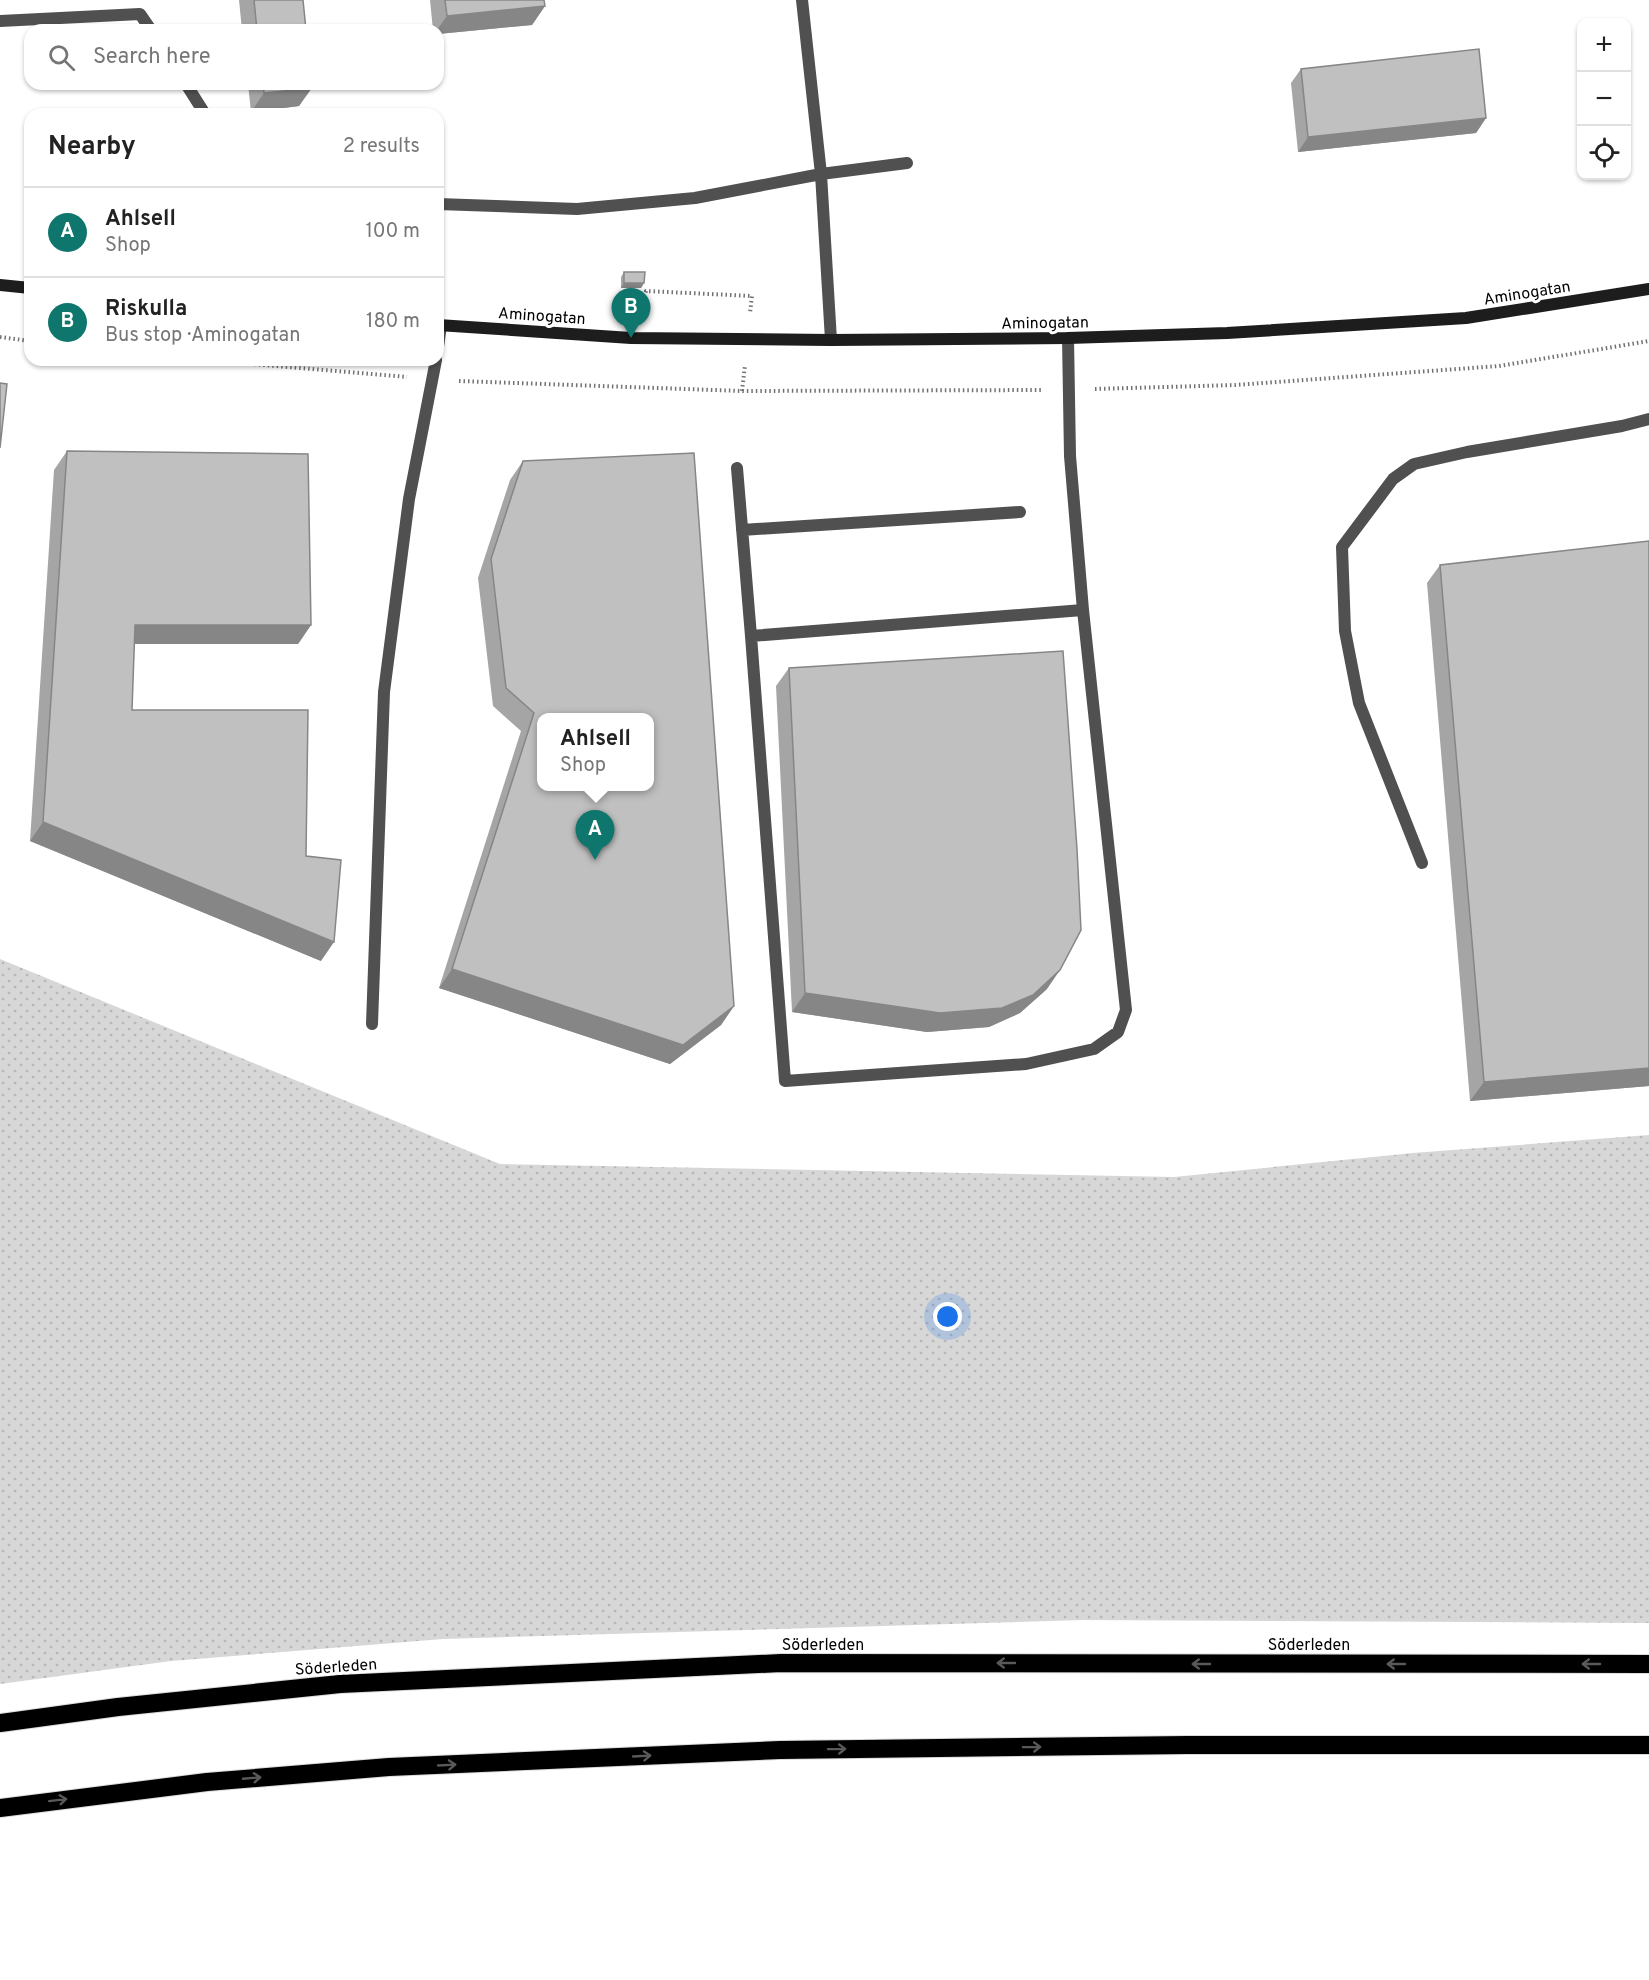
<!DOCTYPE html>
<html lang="en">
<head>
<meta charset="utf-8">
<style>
  body { margin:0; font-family:Overpass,sans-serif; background:#f6f6f6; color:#222 }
  .controls { position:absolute; right:18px; top:18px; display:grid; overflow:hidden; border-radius:12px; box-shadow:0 2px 4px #0004 }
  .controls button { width:54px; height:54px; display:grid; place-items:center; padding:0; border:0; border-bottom:2px solid #e0e0e0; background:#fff; color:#222; font:30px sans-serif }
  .you { position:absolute; left:948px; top:1317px; width:21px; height:21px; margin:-15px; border:4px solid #fff; border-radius:50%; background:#1a73e8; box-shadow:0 0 0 9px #1a73e833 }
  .badge { display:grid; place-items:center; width:39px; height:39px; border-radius:50%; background:#0f766e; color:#fff; font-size:20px; font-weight:700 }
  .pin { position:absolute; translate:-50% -50px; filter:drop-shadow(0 2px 3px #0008) }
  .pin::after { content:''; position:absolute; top:32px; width:21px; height:18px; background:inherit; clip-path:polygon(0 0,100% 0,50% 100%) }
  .popup { position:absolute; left:537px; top:713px; width:117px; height:78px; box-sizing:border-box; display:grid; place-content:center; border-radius:12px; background:#fff; filter:drop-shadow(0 2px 4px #0005); font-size:20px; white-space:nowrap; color:#767676 }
  .popup b { font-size:22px; color:#222 }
  .popup::after { content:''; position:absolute; left:50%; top:100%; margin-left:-12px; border:12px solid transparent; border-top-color:#fff }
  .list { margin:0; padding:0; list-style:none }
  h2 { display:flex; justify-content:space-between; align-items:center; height:78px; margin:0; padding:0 24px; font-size:26px }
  h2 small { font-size:20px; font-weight:400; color:#767676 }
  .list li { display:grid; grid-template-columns:39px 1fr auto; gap:18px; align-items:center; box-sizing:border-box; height:90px; padding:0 24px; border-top:2px solid #e0e0e0 }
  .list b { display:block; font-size:22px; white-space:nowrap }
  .list p { margin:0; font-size:20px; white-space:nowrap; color:#767676 }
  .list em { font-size:20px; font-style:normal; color:#767676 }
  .icon { flex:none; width:33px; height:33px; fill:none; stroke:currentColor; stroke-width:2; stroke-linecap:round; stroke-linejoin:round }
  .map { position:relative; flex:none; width:1649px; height:1980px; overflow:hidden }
  .search { position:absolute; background:#fff; box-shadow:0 2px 4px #0004; left:24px; top:24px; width:420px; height:66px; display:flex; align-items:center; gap:15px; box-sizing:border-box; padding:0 21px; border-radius:18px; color:#767676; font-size:22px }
  .panel { position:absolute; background:#fff; box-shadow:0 2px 4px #0004; left:24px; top:108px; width:420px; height:258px; border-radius:18px }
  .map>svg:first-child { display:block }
</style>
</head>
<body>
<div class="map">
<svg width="1649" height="1980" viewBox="0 0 1649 1980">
  <defs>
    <pattern id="grass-dots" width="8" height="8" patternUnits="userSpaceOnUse" patternTransform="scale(1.5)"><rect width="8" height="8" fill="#d7d7d7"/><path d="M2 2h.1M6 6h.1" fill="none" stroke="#b7b7b7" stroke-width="1.8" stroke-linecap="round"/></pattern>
  </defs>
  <rect width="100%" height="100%" fill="#fff"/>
  <!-- grass -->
  <path fill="url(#grass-dots)" d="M0,959L500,1164L1174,1177L1413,1153L1649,1135V1623L1083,1620L443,1639L171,1661L0,1684Z"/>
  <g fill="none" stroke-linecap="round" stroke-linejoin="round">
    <!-- highway casing -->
    <g stroke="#dbdbdb" stroke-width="20">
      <path id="highway" d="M0,1723L118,1707L340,1684L781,1663L1649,1664
        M0,1808L207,1782L389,1767L780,1750L1187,1745H1649"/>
    </g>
    <!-- path -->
    <path stroke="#727272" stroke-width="4" stroke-dasharray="1.5 3" stroke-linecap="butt" d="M643,301L646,291L752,296L750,313
      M0,337L30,341
      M205,360L407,377
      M459,381L742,391L1043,390
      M1095,389L1235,385L1499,366L1649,341
      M742,391L745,365"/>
    <!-- lane -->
    <path stroke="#505050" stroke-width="12" d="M802,0L821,174L831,340
      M0,21L140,14L151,30
      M186,84L205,114
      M438,204L577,209L695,198L821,174L907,163
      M1068,338L1070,456L1083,610L1126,1010L1118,1032L1094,1049L1026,1064L785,1081L751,636L1083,610
      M438,347L441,325
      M737,468L751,636
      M742,530L1020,512
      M1422,863L1359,703L1345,631L1342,547L1393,479L1414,464L1467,452L1622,426L1649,419
      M372,1024L384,692L409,499L436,360"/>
    <!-- secondary -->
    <path stroke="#1d1d1d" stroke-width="12" d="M0,285L30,288
      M438,325L631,338L831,340L1068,338L1227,333L1466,318L1649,289"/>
    <!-- highway -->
    <use href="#highway" stroke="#000" stroke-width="18"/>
  </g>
  <!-- wall -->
  <path fill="#a5a5a5" d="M239,0H303L306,30H242Z
    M430,0H544L545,6L532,25L438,34V30H433Z
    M1301,69L1486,118L1476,133L1298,152L1291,83Z
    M248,84H312L299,106L251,112Z
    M624,272L644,283L641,288H621V277Z
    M67,451L311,625L298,644H134L132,710L306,856L321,961L30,841L54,470Z
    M523,461L734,1006L721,1025L670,1064L439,988L521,731L493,706L478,578L510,480Z
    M1649,541V1086L1470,1101L1427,583L1440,565Z
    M789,668L1047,989L1020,1013L989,1027L927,1032L792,1012L776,686Z"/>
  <!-- shaded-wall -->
  <path fill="#868686" d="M545,6L532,25L438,34V30H437L447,16Z
    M312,88L299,106L251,112L264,93Z
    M1486,118L1476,133L1298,152L1308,137Z
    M624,283H644L641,288H621Z
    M135,625H311L298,644H122Z
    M43,822L334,942L321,961L30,841Z
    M452,969L734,1006L721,1025L670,1064L439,988Z
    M1060,970L1047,989L1020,1013L989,1027L927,1032L792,1012L805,993Z
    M1649,1068V1086L1470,1101L1484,1082Z"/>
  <!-- building -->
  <path fill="#c0c0c0" stroke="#868686" stroke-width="1.5" fill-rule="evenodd" d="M254,0H303L306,30H257Z
    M445,0H544L545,6L447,16Z
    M1479,49L1486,118L1308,137L1301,69Z
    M263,84H312V88L264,93Z
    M624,272H645L644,283H624Z
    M0,383L7,384L0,448Z
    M67,451L308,454L311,625H135L132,710H308L306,856L341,860L334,942L43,822Z
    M694,453L734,1006L683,1045L452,969L534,713L506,688L491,559L523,461ZM541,717H649V786H541Z
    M1649,541V1068L1484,1082L1440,565Z
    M1063,651L1077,849L1081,930L1060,970L1033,995L1002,1008L940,1013L805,993L789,668Z"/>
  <!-- one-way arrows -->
  <defs><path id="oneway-shaft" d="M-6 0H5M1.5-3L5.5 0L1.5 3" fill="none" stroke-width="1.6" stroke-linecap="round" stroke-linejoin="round" transform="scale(1.5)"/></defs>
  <g stroke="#595959">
    <use href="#oneway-shaft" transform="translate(1006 1663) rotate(-180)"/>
    <use href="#oneway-shaft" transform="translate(1201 1664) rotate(-180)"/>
    <use href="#oneway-shaft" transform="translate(1396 1664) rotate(-180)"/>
    <use href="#oneway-shaft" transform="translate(1591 1664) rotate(-180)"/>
    <use href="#oneway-shaft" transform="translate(1032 1747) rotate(-1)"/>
    <use href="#oneway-shaft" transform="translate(837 1749) rotate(-1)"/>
    <use href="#oneway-shaft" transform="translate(642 1756) rotate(-3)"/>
    <use href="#oneway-shaft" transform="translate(447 1765) rotate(-3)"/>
    <use href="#oneway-shaft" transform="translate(252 1778) rotate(-5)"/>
    <use href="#oneway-shaft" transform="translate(58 1800) rotate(-7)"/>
  </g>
  <g text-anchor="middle" stroke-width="6" stroke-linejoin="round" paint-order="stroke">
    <!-- street labels -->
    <g font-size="16" fill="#000" stroke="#fff">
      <text transform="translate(1527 292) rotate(-9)" y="6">Aminogatan</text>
      <text transform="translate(542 315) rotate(4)" y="6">Aminogatan</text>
      <text transform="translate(1045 322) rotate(-1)" y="6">Aminogatan</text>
      <text x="823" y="1650">Söderleden</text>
      <text x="1309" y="1650">Söderleden</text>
      <text transform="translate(336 1666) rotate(-4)" y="6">Söderleden</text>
    </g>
  </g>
</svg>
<div class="controls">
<button>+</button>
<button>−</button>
<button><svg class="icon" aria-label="locate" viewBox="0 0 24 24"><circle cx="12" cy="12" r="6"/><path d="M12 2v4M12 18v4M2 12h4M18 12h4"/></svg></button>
</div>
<div class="you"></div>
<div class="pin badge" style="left:595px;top:860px">A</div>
<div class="popup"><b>Ahlsell</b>Shop</div>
<div class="pin badge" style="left:631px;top:338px">B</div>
<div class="search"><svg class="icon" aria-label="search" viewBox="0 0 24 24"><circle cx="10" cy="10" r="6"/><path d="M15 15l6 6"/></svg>Search here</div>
<section class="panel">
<h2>Nearby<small>2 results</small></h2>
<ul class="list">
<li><span class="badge">A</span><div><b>Ahlsell</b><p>Shop</p></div><em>100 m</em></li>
<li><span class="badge">B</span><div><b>Riskulla</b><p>Bus stop · Aminogatan</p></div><em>180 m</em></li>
</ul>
</section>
</div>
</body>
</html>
